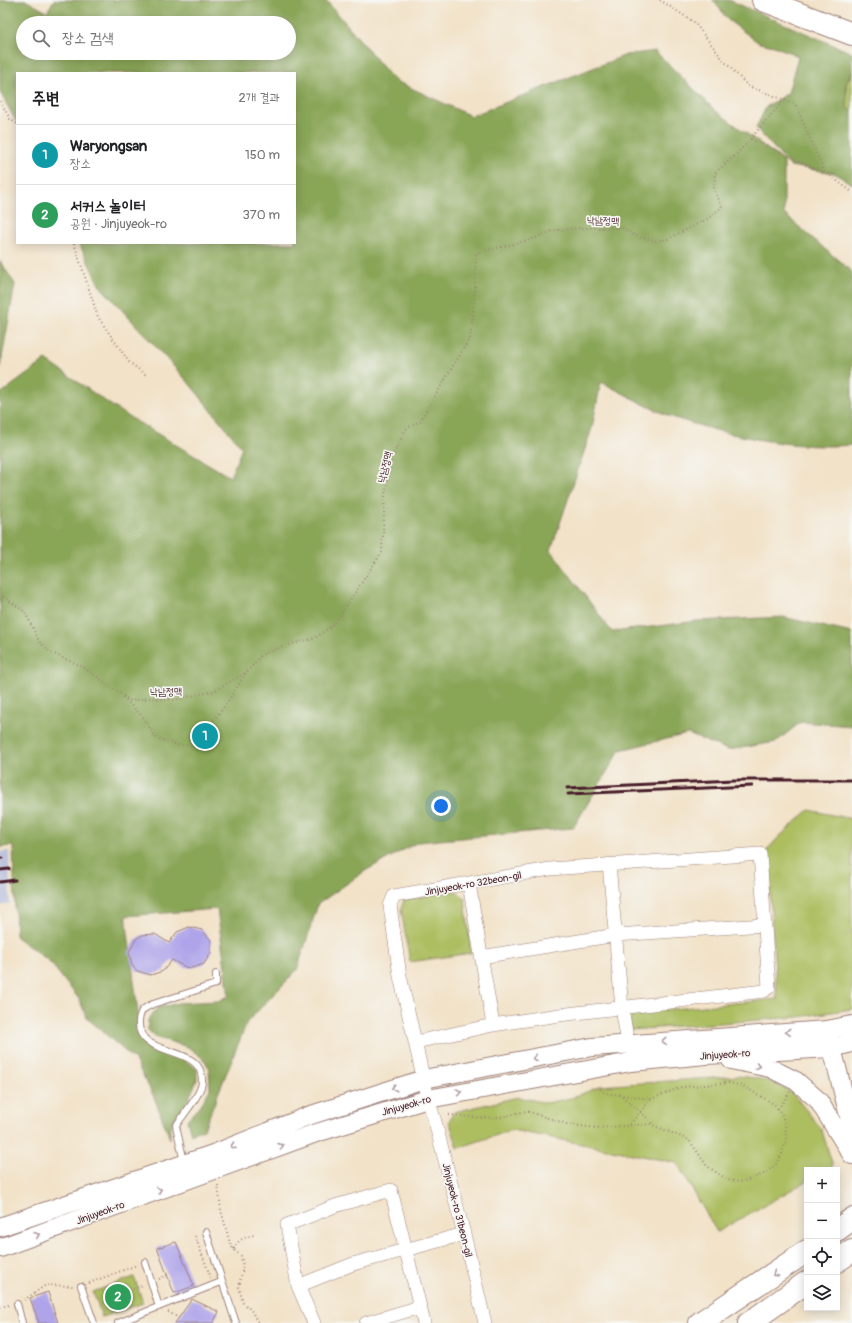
<!DOCTYPE html>
<html lang="ko">
<head>
<meta charset="utf-8">
<style>
  body { margin:0; font-family:Pangolin,"Poor Story",sans-serif; background:#f2f2f2; color:#202124 }
  .controls { position:absolute; right:12px; bottom:12px; display:grid; overflow:hidden; border-radius:0px; box-shadow:0 2px 10px #0003 }
  .controls button { width:36px; height:36px; display:grid; place-items:center; padding:0; border:0; border-bottom:1px solid #e0e0e0; background:#fff; color:#202124; font:20px sans-serif }
  .you { position:absolute; left:441px; top:806px; width:14px; height:14px; margin:-10px; border:3px solid #fff; border-radius:50%; background:#1a73e8; box-shadow:0 0 0 6px #1a73e833 }
  .badge { display:grid; place-items:center; width:26px; height:26px; border-radius:50%; background:#d93025; color:#fff; font-size:13px; font-weight:700 }
  .pin { position:absolute; translate:-50% -50%; border:2px solid #fff; box-shadow:0 1px 4px #0006 }
  .list { margin:0; padding:0; list-style:none }
  h2 { display:flex; justify-content:space-between; align-items:center; height:52px; margin:0; padding:0 16px; font-size:17px }
  h2 small { font-size:13px; font-weight:400; color:#757577 }
  .list li { display:grid; grid-template-columns:26px 1fr auto; gap:12px; align-items:center; box-sizing:border-box; height:60px; padding:0 16px; border-top:1px solid #e0e0e0 }
  .list b { display:block; font-size:15px; white-space:nowrap }
  .list p { margin:0; font-size:13px; white-space:nowrap; color:#757577 }
  .list em { font-size:13px; font-style:normal; color:#757577 }
  .icon { flex:none; width:22px; height:22px; fill:none; stroke:currentColor; stroke-width:2; stroke-linecap:round; stroke-linejoin:round }
  .map { position:relative; flex:none; width:852px; height:1323px; overflow:hidden }
  .search { position:absolute; background:#fff; box-shadow:0 2px 10px #0003; left:16px; top:16px; width:280px; height:44px; display:flex; align-items:center; gap:10px; box-sizing:border-box; padding:0 14px; border-radius:22px; color:#757577; font-size:15px }
  .panel { position:absolute; background:#fff; box-shadow:0 2px 10px #0003; left:16px; top:72px; width:280px; height:172px; border-radius:0px }
  .map>svg:first-child { display:block }
</style>
</head>
<body>
<div class="map">
<svg width="852" height="1323" viewBox="0 0 852 1323">
  <rect width="100%" height="100%" fill="#f6f6f2"/>
  <filter id="ink" filterUnits="userSpaceOnUse"><feTurbulence type="fractalNoise" baseFrequency=".025" numOctaves="2"/><feDisplacementMap in="SourceGraphic" scale="8" xChannelSelector="R" yChannelSelector="G"/><feConvolveMatrix kernelMatrix="1 2 1 2 8 2 1 2 1" color-interpolation-filters="sRGB"/></filter>
  <filter id="wash" filterUnits="userSpaceOnUse"><feTurbulence type="fractalNoise" baseFrequency=".012" numOctaves="4" result="noise"/><feDisplacementMap in="SourceGraphic" scale="16" xChannelSelector="R" yChannelSelector="G"/><feGaussianBlur stdDeviation="0.9" result="paint"/><feColorMatrix in="noise" values="0 0 0 0 0 0 0 0 0 0 0 0 0 0 0 0 0 1.4 0 .05"/><feComposite in="paint" operator="in"/></filter>
  <g filter="url(#wash)">
    <rect width="100%" height="100%" fill="#f2e2c8"/>
    <!-- industrial -->
    <path fill="#bdc3de" d="M9,851L10,904L0,906V852Z"/>
    <!-- green -->
    <path fill="#acbe61" stroke="#7b6e46" d="M852,72V112L847,107L846,84Z
      M809,810L852,819V1009L798,1017L631,1030L630,1013L777,999L767,850L778,838Z
      M456,891L465,898L471,953L410,962L401,909L404,900Z
      M738,1076L755,1078L774,1083L792,1093L821,1128L833,1166L826,1170H807V1181L717,1232L677,1163L512,1130L458,1148L449,1121L454,1112L518,1097L547,1103L575,1097L600,1086Z
      M134,1277L143,1303L102,1317L93,1292Z"/>
    <!-- forest -->
    <path fill="#89a557" stroke="#6a6241" fill-rule="evenodd" d="M0,0H25L47,12L54,0H326L394,80L471,116L626,55L655,51L716,111L784,161V214L852,272V445C794,450 730,436 675,418C651,410 624,393 601,382L592,428L551,550L612,632L697,621L783,617L852,633V726L801,722L776,742L728,750L688,734L620,750L573,828L418,842L365,871L318,904L297,970L247,1022L204,1129L191,1134L187,1120L202,1103L210,1089L209,1070L205,1060L188,1047L155,1037L148,1030V1020L157,1008L178,1003L218,1001L229,996L217,909L126,916L138,1013L136,1030L142,1041L151,1048L162,1052L175,1053L197,1069V1080L188,1100L170,1126V1139L154,1097L135,1060L87,1018L79,999L49,961L16,937L13,846L0,847V394L46,360L121,412L230,477L242,448L188,382L99,285L79,243H295V73H17V123L0,92ZM23,23H289V53H23Z
      M713,0H729L852,53V72L846,84L847,107L852,112V184L834,173L790,166L756,128L766,107L788,93L798,56L774,46L759,43L728,20Z
      M0,261L15,284L0,369Z"/>
    <g id="blocks">
      <!-- building -->
      <path fill="#afa4ea" d="M189,927L202,930L211,940V953L204,964L192,968L185,967L172,960L163,971L151,975L137,971L132,965L129,952L136,939L142,935L155,934L169,943L177,932Z
        M176,1242L194,1286L174,1293L157,1248Z
        M48,1292L58,1323H39L30,1298Z
        M192,1299L219,1312L213,1323H175Z"/>
    </g>
  </g>
  <g filter="url(#ink)">
    <use href="#blocks" fill-opacity="0" stroke="#9e807a" stroke-width="1"/>
    <g fill="none" stroke-linecap="round" stroke-linejoin="round">
      <!-- lane casing -->
      <g stroke="#9e807a" stroke-width="8">
        <path id="lane" d="M184,1162L176,1126C183,1114 202,1094 202,1081C203,1042 136,1060 139,1021C140,1010 144,1008 153,1004L216,984V974
          M206,1232L236,1323
          M145,1262L159,1307
          M81,1286L94,1323
          M17,1304L22,1323
          M118,1323L221,1282"/>
      </g>
      <!-- street casing -->
      <g stroke="#9e807a" stroke-width="14">
        <path id="street" d="M609,864L622,1008L628,1044
          M469,884L493,1025
          M481,957L616,935L764,925
          M416,1042L493,1025L559,1015L764,991L769,987L760,854L550,869L394,896L390,906L400,976L428,1099L434,1118L464,1234L485,1323
          M298,1286L353,1264L464,1234
          M314,1323L298,1286L287,1225L335,1206L391,1190L424,1323
          M366,1323L420,1307"/>
      </g>
      <!-- secondary casing -->
      <g stroke="#9e807a" stroke-width="20">
        <path id="secondary" d="M829,1036L850,1120L852,1146
          M731,1060L770,1068L796,1081L818,1100L852,1155
          M0,1227L213,1154L308,1116L424,1079L592,1047L827,1030L852,1025
          M0,1248L313,1134L428,1099L631,1062L706,1055L831,1048L852,1043"/>
      </g>
      <!-- highway casing -->
      <g stroke="#9e807a" stroke-width="24">
        <path id="highway" d="M763,0L852,34
          M837,1230L852,1219
          M837,1261L852,1251
          M700,1323L807,1251
          M749,1323L807,1282"/>
      </g>
      <!-- path -->
      <path stroke="#9e807a" stroke-width="2" stroke-dasharray="1 3" stroke-linecap="butt" d="M660,0L694,22L724,61L748,86L795,104L824,171L852,192
        M0,101L10,119L17,124
        M751,139L814,168L823,169
        M74,243L98,317L129,362L146,375
        M0,594L25,612L39,641L50,652L83,667L131,701L150,698L173,700L214,691L247,672L261,655L281,647L315,638L334,624L382,552L385,494L392,457L406,429L420,421L470,338L475,293L476,253L530,240L552,231L577,228H622L636,236L654,241L668,239L707,219L722,207L714,189L715,173L738,153L785,99
        M123,697L142,716L156,738L178,745L193,746L227,703L246,673
        M622,1096L655,1125
        M778,1109L790,1092
        M449,1115L482,1118L501,1117L526,1111L567,1124L596,1128L650,1124L689,1140L707,1166L728,1180L742,1182L766,1173L776,1164L782,1154L786,1139L785,1124L781,1113L774,1104L743,1086L729,1083L682,1087L651,1099L605,1093L595,1085
        M630,1124L651,1099
        M218,1185L221,1210L230,1243L233,1249L241,1256L243,1267L239,1287L243,1303L251,1310L258,1323
        M195,1236L211,1278
        M234,1249C238,1239 245,1237 254,1235
        M159,1279L167,1275
        M89,1283L137,1265
        M133,1289L144,1285
        M24,1300L46,1285L73,1286
        M0,1307L9,1305
        M168,1312L179,1318"/>
      <!-- lane -->
      <use href="#lane" stroke="#fff" stroke-width="6"/>
      <!-- street -->
      <use href="#street" stroke="#fff" stroke-width="13"/>
      <!-- secondary -->
      <use href="#secondary" stroke="#fff" stroke-width="18"/>
      <!-- highway -->
      <use href="#highway" stroke="#fff" stroke-width="22"/>
      <!-- rail -->
      <path stroke="#4a1f2b" stroke-width="3" d="M567,788L734,780H852
        M568,794L752,786
        M0,858H2
        M0,870L9,869
        M0,882L15,880"/>
    </g>
    <!-- one-way arrows -->
    <defs><path id="oneway-chevron" d="M-2-3.5L2.5 0L-2 3.5" fill="none" stroke-width="1.6" stroke-linecap="round" stroke-linejoin="round"/></defs>
    <g stroke="#ae9aa0">
      <use href="#oneway-chevron" transform="translate(788 1032) rotate(176)"/>
      <use href="#oneway-chevron" transform="translate(664 1041) rotate(175)"/>
      <use href="#oneway-chevron" transform="translate(535 1058) rotate(169)"/>
      <use href="#oneway-chevron" transform="translate(758 1066) rotate(12)"/>
      <use href="#oneway-chevron" transform="translate(394 1088) rotate(162)"/>
      <use href="#oneway-chevron" transform="translate(459 1092) rotate(-10)"/>
      <use href="#oneway-chevron" transform="translate(233 1146) rotate(159)"/>
      <use href="#oneway-chevron" transform="translate(281 1146) rotate(-21)"/>
      <use href="#oneway-chevron" transform="translate(159 1190) rotate(-19)"/>
      <use href="#oneway-chevron" transform="translate(37 1235) rotate(-20)"/>
      <use href="#oneway-chevron" transform="translate(775 1274) rotate(145)"/>
    </g>
  </g>
  <g text-anchor="middle" stroke-width="3.5" stroke-linejoin="round" paint-order="stroke">
    <!-- street labels -->
    <g font-size="10" fill="#4a1f2b" stroke="#f6f6f2">
      <text transform="translate(603 220) rotate(2)" y="4">낙남정맥</text>
      <text transform="translate(384 467) rotate(-76)" y="4">낙남정맥</text>
      <text transform="translate(166 691) rotate(-1)" y="4">낙남정맥</text>
      <text transform="translate(473 883) rotate(-10)" y="4">Jinjuyeok-ro 32beon-gil</text>
      <text transform="translate(725 1054) rotate(-4)" y="4">Jinjuyeok-ro</text>
      <text transform="translate(406 1105) rotate(-16)" y="4">Jinjuyeok-ro</text>
      <text transform="translate(458 1210) rotate(76)" y="4">Jinjuyeok-ro 31beon-gil</text>
      <text transform="translate(100 1212) rotate(-20)" y="4">Jinjuyeok-ro</text>
    </g>
  </g>
</svg>
<div class="controls">
<button>+</button>
<button>−</button>
<button><svg class="icon" aria-label="locate" viewBox="0 0 24 24"><circle cx="12" cy="12" r="6"/><path d="M12 2v4M12 18v4M2 12h4M18 12h4"/></svg></button>
<button><svg class="icon" aria-label="layers" viewBox="0 0 24 24"><path d="M12 4l9 5-9 5-9-5zM3 14l9 5 9-5"/></svg></button>
</div>
<div class="you"></div>
<div class="pin badge" style="left:205px;top:736px;background:#0f9aa8">1</div>
<div class="pin badge" style="left:118px;top:1297px;background:#2e9e5b">2</div>
<div class="search"><svg class="icon" aria-label="search" viewBox="0 0 24 24"><circle cx="10" cy="10" r="6"/><path d="M15 15l6 6"/></svg>장소 검색</div>
<section class="panel">
<h2>주변<small>2개 결과</small></h2>
<ul class="list">
<li><span class="badge" style="background:#0f9aa8">1</span><div><b>Waryongsan</b><p>장소</p></div><em>150 m</em></li>
<li><span class="badge" style="background:#2e9e5b">2</span><div><b>서커스 놀이터</b><p>공원 · Jinjuyeok-ro</p></div><em>370 m</em></li>
</ul>
</section>
</div>
</body>
</html>
